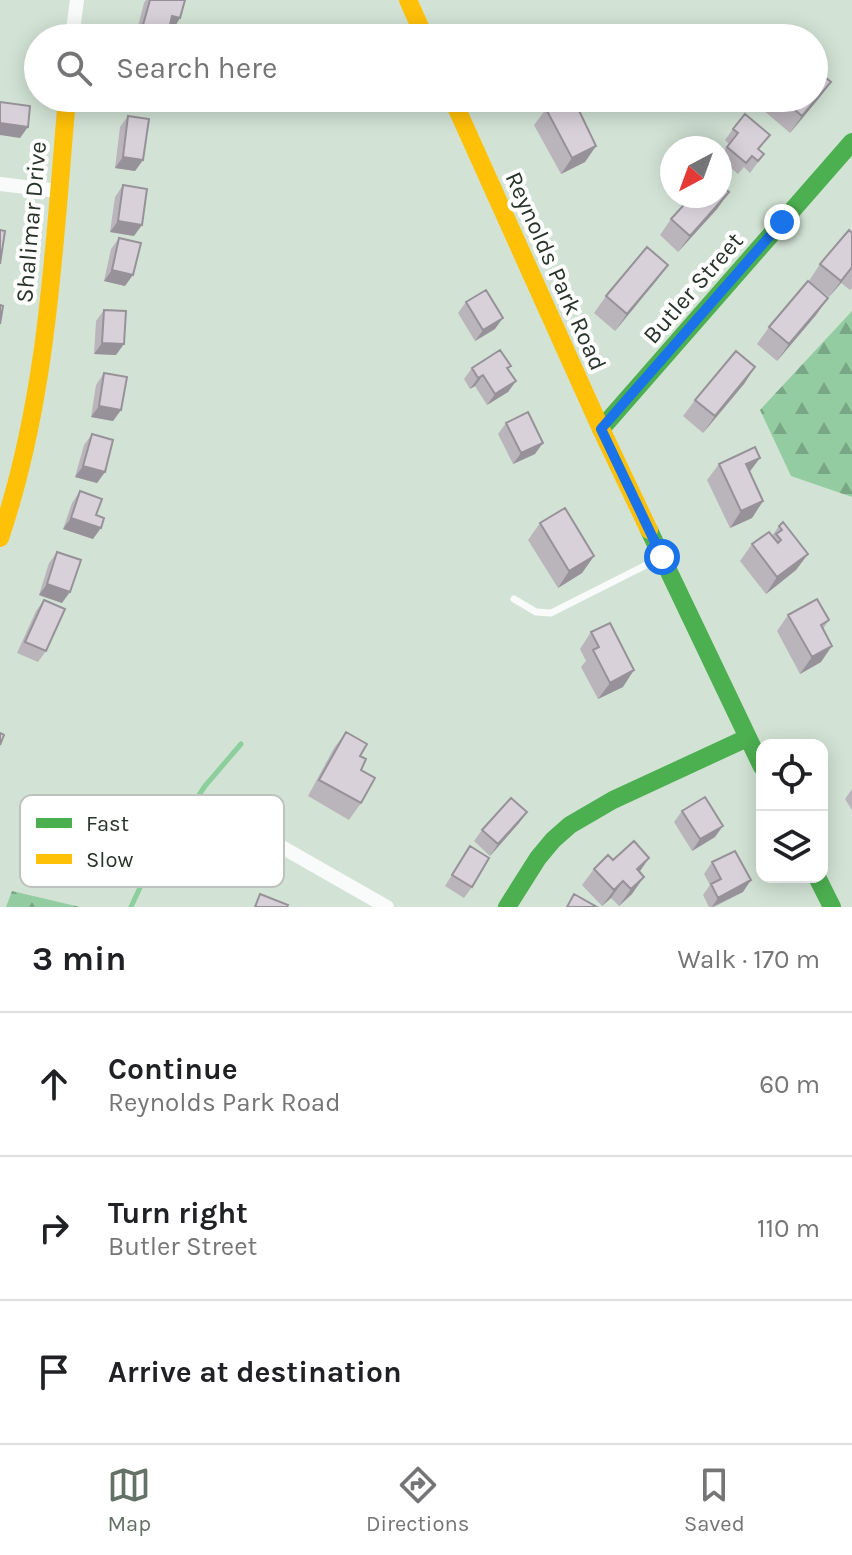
<!DOCTYPE html>
<html lang="en">
<head>
<meta charset="utf-8">
<style>
  body { margin:0; font-family:Karla,sans-serif; background:#f2f2f2; color:#202124 }
  .controls { position:absolute; right:24px; bottom:24px; display:grid; overflow:hidden; border-radius:16px; box-shadow:0 4px 20px #0003 }
  .controls button { width:72px; height:72px; display:grid; place-items:center; padding:0; border:0; border-bottom:2px solid #e0e0e0; background:#fff; color:#202124; font:40px sans-serif }
  .compass { position:absolute; left:660px; top:136px; width:72px; height:72px; border-radius:50%; background:#fff; box-shadow:0 4px 20px #0003; rotate:221deg }
  .stop { position:absolute; width:24px; height:24px; margin:-18px; border:6px solid #1a73e8; border-radius:50%; background:#fff }
  .stop.end { background:#1a73e8; border-color:#fff; box-shadow:0 2px 8px #0008 }
  .list { margin:0; padding:0; list-style:none }
  h2 { display:flex; justify-content:space-between; align-items:center; height:104px; margin:0; padding:0 32px; font-size:34px }
  h2 small { font-size:26px; font-weight:400; color:#757577 }
  .list li { display:grid; grid-template-columns:52px 1fr auto; gap:24px; align-items:center; box-sizing:border-box; height:144px; padding:0 32px; border-top:2px solid #e0e0e0 }
  .list b { display:block; font-size:30px; white-space:nowrap }
  .list p { margin:0; font-size:26px; white-space:nowrap; color:#757577 }
  .list em { font-size:26px; font-style:normal; color:#757577 }
  .icon { flex:none; width:44px; height:44px; fill:none; stroke:currentColor; stroke-width:2; stroke-linecap:round; stroke-linejoin:round }
  .map { position:relative; flex:none; width:852px; height:907px; overflow:hidden }
  .search { position:absolute; background:#fff; box-shadow:0 4px 20px #0003; left:24px; right:24px; top:24px; height:88px; display:flex; align-items:center; gap:20px; box-sizing:border-box; padding:0 28px; border-radius:44px; color:#757577; font-size:30px }
  .sheet { height:536px; background:#fff }
  nav { display:flex; justify-content:space-around; align-items:center; box-sizing:border-box; height:112px; border-top:2px solid #e0e0e0; background:#fff; font-size:22px; color:#757577 }
  nav a { display:grid; justify-items:center; gap:4px }
  nav .on { color:#647166 }
  .map>svg:first-child { display:block }
</style>
</head>
<body>
<div class="map">
<svg width="852" height="907" viewBox="0 0 852 907">
  <defs>
    <pattern id="forest-firs" width="22" height="20" patternUnits="userSpaceOnUse" patternTransform="scale(2)"><rect width="22" height="20" fill="#94cca2"/><path d="M5 1l3.5 6h-7zM16 11l3.5 6h-7z" fill="#79a684"/></pattern>
  </defs>
  <rect width="100%" height="100%" fill="#d2e3d5"/>
  <!-- forest -->
  <path fill="url(#forest-firs)" d="M852,311V497L791,476L760,410Z
    M12,891L80,907H6Z"/>
  <g fill="none" stroke-linecap="round" stroke-linejoin="round">
    <!-- stream -->
    <path stroke="#8dcf9c" stroke-width="5" d="M131,907L157,851L177,828L205,786L241,744"/>
    <!-- lane -->
    <path stroke="#f8fbf9" stroke-width="7" d="M514,599L536,612L551,613L660,558"/>
    <!-- street -->
    <path stroke="#f8fbf9" stroke-width="14" d="M72,38L77,0
      M0,184L58,191
      M273,842L387,907"/>
    <!-- fast -->
    <path stroke="#4caf50" stroke-width="18" d="M601,429L852,142
      M649,530L762,767
      M817,877L832,907
      M507,907L538,858L553,840L570,825L613,800L747,738"/>
    <!-- slow -->
    <path stroke="#ffc107" stroke-width="18" d="M408,0L425,38
      M452,98L601,429L649,530
      M0,538C48,397 54,245 67,98"/>
  </g>
  <!-- wall -->
  <path fill="#bab4bb" d="M146,0H185L173,30L169,29L167,38H135L144,3Z
    M831,82L819,98L790,133L762,109L770,98H814Z
    M546,109L596,146L585,162L561,174L534,125Z
    M128,116L143,160L135,171L115,168L120,127Z
    M733,129L764,154L750,173L744,167L738,174L720,159V156L729,144L725,140Z
    M123,185L134,236L110,232L115,197Z
    M729,192L717,209L678,252L660,235L671,219Z
    M852,233V288L850,290L841,283L829,297L809,281L820,264Z
    M119,238L125,286L104,281L111,249Z
    M668,265L656,281L615,331L594,313L606,296Z
    M466,302L495,329L475,341L458,313Z
    M104,310L116,355L94,354L96,321Z
    M816,315L777,361L757,344L769,327Z
    M511,366L508,370L516,381L508,392L487,405L475,386L470,389L464,379L472,368Z
    M755,367L744,384L703,433L683,416L695,400Z
    M104,373L121,410L113,421L91,417L96,385Z
    M506,423L535,454L513,464L498,434Z
    M92,434L105,472L97,483L75,477L84,445Z
    M719,464L750,473L763,501L752,518L730,528L707,480Z
    M80,491L96,515L93,539L63,529L72,503Z
    M540,523L594,556L582,573L558,588L528,540Z
    M779,526L808,554L796,570L766,594L740,561L752,544L772,536Z
    M57,552L62,603L39,595L49,563Z
    M44,600L46,651L38,662L17,653L36,611Z
    M788,615L829,620L823,629L821,662L800,674L777,631Z
    M591,632L623,687L598,699L581,667L586,661L580,649Z
    M346,732L360,756L361,803L349,820L308,796L334,748Z
    M852,789V810L845,799Z
    M682,811L715,837L692,851L674,822Z
    M527,812L519,823L490,856L474,841L482,830Z
    M470,846L472,887L464,898L445,886Z
    M649,858L639,872L632,894L619,906L611,898L602,906L582,885L594,869L613,860Z
    M712,862L743,892L714,907H709L703,895L710,885L704,874Z"/>
  <!-- shaded-wall -->
  <path fill="#979299" d="M172,16L180,18L173,30L165,28Z
    M141,32L163,38H137Z
    M831,82L819,98L790,133L802,116Z
    M127,98H143L151,100L143,111L122,105Z
    M0,123L28,127L20,138L0,135Z
    M596,146L585,162L561,174L572,158Z
    M123,157L143,160L135,171L115,168Z
    M729,192L717,209L678,252L690,236Z
    M118,221L142,225L134,236L110,232Z
    M668,265L656,281L615,331L627,314Z
    M852,267L841,283L829,297L841,281Z
    M112,270L133,275L125,286L104,281Z
    M828,298L816,315L777,361L789,344Z
    M503,318L495,329L475,341L483,330Z
    M102,343L124,344L116,355L94,354Z
    M755,367L744,384L703,433L715,416Z
    M483,375L475,386L470,389L478,378Z
    M516,381L508,392L487,405L495,394Z
    M99,406L121,410L113,421L91,417Z
    M543,443L535,454L513,464L521,453Z
    M760,458L748,474L746,464Z
    M83,466L105,472L97,483L75,477Z
    M763,501L752,518L730,528L741,511Z
    M71,518L101,528L93,539L63,529Z
    M808,554L796,570L766,594L777,577Z
    M594,556L582,573L558,588L569,571Z
    M47,584L70,592L62,603L39,595Z
    M832,646L821,662L800,674L812,657Z
    M634,670L623,687L598,699L610,683Z
    M527,812L519,823L490,856L498,844Z
    M723,826L715,837L692,851L700,839Z
    M649,858L638,874L625,886L637,869Z
    M644,877L632,894L619,906L631,889Z
    M751,880L743,892L712,907L718,898Z
    M623,881L611,898L602,906L614,890Z"/>
  <!-- building -->
  <path fill="#d8d1da" stroke="#979299" stroke-width="2" d="M150,0H185L180,18L172,16L167,38L141,32Z
    M540,30L544,38H524Z
    M814,68L831,82L802,116L781,98H814Z
    M568,98H573L596,146L572,158L546,109Z
    M0,102L30,106L28,127L0,123Z
    M745,114L770,135L758,149L764,154L758,161L752,156L746,163L727,147L738,133L733,129Z
    M128,116L149,119L143,160L123,157Z
    M720,184L729,192L690,236L671,219L692,196H720Z
    M123,185L147,189L142,225L118,221Z
    M0,230L5,231L0,264Z
    M849,230L852,233V267L841,281L820,264Z
    M119,238L141,243L133,275L112,270Z
    M647,247L668,265L627,314L606,296Z
    M808,281L828,298L789,344L769,327Z
    M486,290L503,318L483,330L466,302Z
    M0,305L3,306L0,324Z
    M104,310L126,311L124,344L102,343Z
    M500,350L511,366L507,368L516,381L495,394L483,375L478,378L472,368Z
    M736,351L755,367L715,416L695,400Z
    M104,373L127,377L121,410L99,406Z
    M528,412L543,443L521,453L506,423Z
    M92,434L113,440L105,472L83,466Z
    M755,447L760,458L746,464L763,501L741,511L719,464Z
    M80,491L102,499L96,515L104,518L101,528L71,518Z
    M565,508L594,556L569,571L540,523Z
    M783,522L808,554L777,577L752,544L769,532L778,543L781,540L776,534L782,530L779,526Z
    M57,552L81,560L70,592L47,584Z
    M817,599L829,620L821,625L832,646L812,657L788,615Z
    M44,600L65,609L46,651L25,642Z
    M610,623L634,670L610,683L593,650L599,647L591,632Z
    M346,732L367,744L360,756L366,759L361,770L375,778L361,803L319,780Z
    M0,733L4,735L0,745Z
    M705,797L723,826L700,839L682,811Z
    M511,798L527,812L498,844L482,830Z
    M634,841L649,858L637,869L644,877L631,889L623,881L614,890L594,869L608,855L613,860Z
    M470,846L489,858L472,887L452,875Z
    M735,851L751,880L718,898L711,884L721,879L712,862Z
    M260,894L288,905L287,907H255Z
    M574,894L597,907H567Z"/>
  <g fill="none" stroke-linecap="round" stroke-linejoin="round">
    <!-- route -->
    <path stroke="#1a73e8" stroke-width="10" d="M662,557L601,429L782,222"/>
  </g>
  <g text-anchor="middle" stroke-width="8" stroke-linejoin="round" paint-order="stroke">
    <!-- street labels -->
    <g font-size="24" fill="#28342a" stroke="#fff">
      <text transform="translate(31 222) rotate(-85)" y="8">Shalimar Drive</text>
      <text transform="translate(556 271) rotate(66)" y="8">Reynolds Park Road</text>
      <text transform="translate(693 288) rotate(-49)" y="8">Butler Street</text>
    </g>
  </g>
  <!-- legend -->
  <rect x="20" y="795" width="264" height="92" rx="12" fill="#fff" stroke="#bec2bf" stroke-width="2"/>
  <rect x="36" y="818" width="36" height="10" fill="#4caf50"/>
  <rect x="36" y="854" width="36" height="10" fill="#ffc107"/>
  <g font-size="22" fill="#28342a">
    <text x="86" y="831">Fast</text>
    <text x="86" y="867">Slow</text>
  </g>
</svg>
<div class="controls">
<button><svg class="icon" aria-label="locate" viewBox="0 0 24 24"><circle cx="12" cy="12" r="6"/><path d="M12 2v4M12 18v4M2 12h4M18 12h4"/></svg></button>
<button><svg class="icon" aria-label="layers" viewBox="0 0 24 24"><path d="M12 4l9 5-9 5-9-5zM3 14l9 5 9-5"/></svg></button>
</div>
<svg class="compass" viewBox="-18 -18 36 36"><path d="M0-13l5 13h-10z" fill="#e53935"/><path d="M0 13l5-13h-10z" fill="#757577"/></svg>
<div class="stop" style="left:662px;top:557px"></div>
<div class="stop end" style="left:782px;top:222px"></div>
<div class="search"><svg class="icon" aria-label="search" viewBox="0 0 24 24"><circle cx="10" cy="10" r="6"/><path d="M15 15l6 6"/></svg>Search here</div>
</div>
<section class="sheet">
<h2>3 min<small>Walk · 170 m</small></h2>
<ul class="list">
<li><svg class="icon" aria-label="ahead" viewBox="0 0 24 24"><path d="M12 20V5M6 11l6-6 6 6"/></svg><div><b>Continue</b><p>Reynolds Park Road</p></div><em>60 m</em></li>
<li><svg class="icon" aria-label="right" viewBox="0 0 24 24"><path d="M7 20v-9h11M14 6l5 5-5 5"/></svg><div><b>Turn right</b><p>Butler Street</p></div><em>110 m</em></li>
<li><svg class="icon" aria-label="arrive" viewBox="0 0 24 24"><path d="M6 21V4h12l-3 4 3 4H6"/></svg><div><b>Arrive at destination</b></div></li>
</ul>
</section>
<nav>
<a class="on"><svg class="icon" aria-label="map" viewBox="0 0 24 24"><path d="M3 6l6-2 6 2 6-2v14l-6 2-6-2-6 2zM9 4v14M15 6v14"/></svg>Map</a>
<a><svg class="icon" aria-label="directions" viewBox="0 0 24 24"><path d="M12 3l9 9-9 9-9-9zM9 14v-3h6M13 9l2 2-2 2"/></svg>Directions</a>
<a><svg class="icon" aria-label="saved" viewBox="0 0 24 24"><path d="M7 4h10v16l-5-4-5 4z"/></svg>Saved</a>
</nav>
</body>
</html>
